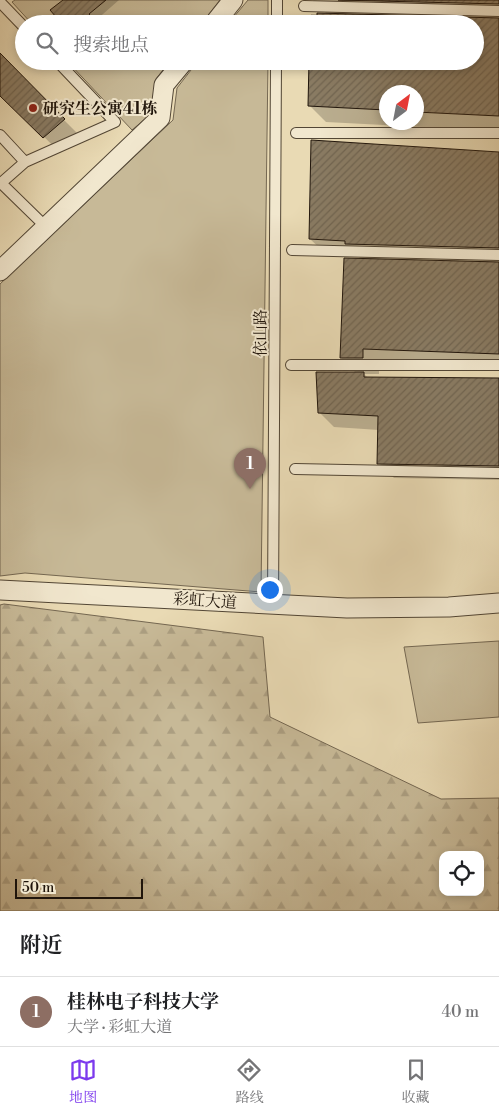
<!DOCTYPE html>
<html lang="zh">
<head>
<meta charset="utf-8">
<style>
  body { margin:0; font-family:"Libre Bodoni","Noto Serif SC",serif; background:#f6f6f6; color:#202124 }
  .controls { position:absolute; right:15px; bottom:15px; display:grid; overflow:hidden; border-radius:10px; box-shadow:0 2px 8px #0003 }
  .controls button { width:45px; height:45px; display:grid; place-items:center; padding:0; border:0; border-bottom:1px solid #e0e0e0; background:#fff; color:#202124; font:25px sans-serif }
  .compass { position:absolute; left:379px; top:85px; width:45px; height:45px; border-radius:50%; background:#fff; box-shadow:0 2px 8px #0003; rotate:32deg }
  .scale { position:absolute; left:15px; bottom:12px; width:128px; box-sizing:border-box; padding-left:5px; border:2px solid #20150b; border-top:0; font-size:14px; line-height:18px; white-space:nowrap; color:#20150b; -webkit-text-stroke:4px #f1e7ce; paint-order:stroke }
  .you { position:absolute; left:269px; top:589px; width:18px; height:18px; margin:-12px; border:4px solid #fff; border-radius:50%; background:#1a73e8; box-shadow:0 0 0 8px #1a73e833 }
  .badge { display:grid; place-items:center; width:32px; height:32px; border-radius:50%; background:#7c3aed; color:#fff; font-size:16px; font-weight:700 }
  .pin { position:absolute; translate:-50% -41px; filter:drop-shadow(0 1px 2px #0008) }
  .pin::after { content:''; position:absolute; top:26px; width:18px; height:15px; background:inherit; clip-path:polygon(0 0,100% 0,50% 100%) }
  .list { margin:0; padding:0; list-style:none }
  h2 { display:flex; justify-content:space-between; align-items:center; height:65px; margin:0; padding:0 20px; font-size:21px }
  h2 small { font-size:16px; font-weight:400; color:#757577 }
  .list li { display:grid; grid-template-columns:32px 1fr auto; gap:15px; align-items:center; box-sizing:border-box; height:70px; padding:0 20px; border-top:1px solid #e0e0e0 }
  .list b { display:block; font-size:19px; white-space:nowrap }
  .list p { margin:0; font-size:16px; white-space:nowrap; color:#757577 }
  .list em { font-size:16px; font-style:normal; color:#757577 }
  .icon { flex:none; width:28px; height:28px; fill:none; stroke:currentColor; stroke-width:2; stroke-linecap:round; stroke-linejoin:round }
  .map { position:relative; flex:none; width:499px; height:911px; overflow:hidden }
  .search { position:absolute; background:#fff; box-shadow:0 2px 8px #0003; left:15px; right:15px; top:15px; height:55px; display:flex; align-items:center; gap:12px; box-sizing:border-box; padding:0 18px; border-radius:28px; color:#757577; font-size:19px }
  .sheet { height:135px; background:#fff }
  nav { display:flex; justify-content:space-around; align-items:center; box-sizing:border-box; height:70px; border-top:1px solid #e0e0e0; background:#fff; font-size:14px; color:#757577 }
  nav a { display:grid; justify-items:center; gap:2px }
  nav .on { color:#7c3aed }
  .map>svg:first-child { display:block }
</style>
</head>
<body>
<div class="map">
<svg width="499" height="911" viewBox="0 0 499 911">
  <defs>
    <pattern id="forest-firs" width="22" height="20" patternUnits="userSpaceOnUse" patternTransform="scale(1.25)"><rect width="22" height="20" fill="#c7b997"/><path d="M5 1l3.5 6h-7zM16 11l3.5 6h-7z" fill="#ab9e81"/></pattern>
    <pattern id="building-hatch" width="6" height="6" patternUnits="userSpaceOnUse" patternTransform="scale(1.25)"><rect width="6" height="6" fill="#897b63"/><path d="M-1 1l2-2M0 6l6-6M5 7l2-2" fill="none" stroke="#706450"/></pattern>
  </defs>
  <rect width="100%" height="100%" fill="#e9dab4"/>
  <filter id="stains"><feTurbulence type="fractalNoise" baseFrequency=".004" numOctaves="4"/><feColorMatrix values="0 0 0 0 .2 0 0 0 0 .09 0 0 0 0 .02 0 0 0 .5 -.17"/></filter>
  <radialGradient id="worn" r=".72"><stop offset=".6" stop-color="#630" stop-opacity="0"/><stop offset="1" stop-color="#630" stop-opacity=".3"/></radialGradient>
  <!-- grass -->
  <path fill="#c7b997" stroke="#746751" d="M15,0H220L201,24H32L12,2Z
    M248,0H268V24H228Z
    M67,61H170L156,79L150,115L132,130Z
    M198,61H268L261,592L25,573L0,576V284L173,120L177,88Z
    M499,641V717L418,723L404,647Z"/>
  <!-- forest -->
  <path fill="url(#forest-firs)" stroke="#746751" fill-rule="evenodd" d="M4,604L263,637L270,717L441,799L499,798V911H0V605ZM443,855H480V892H443Z"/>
  <!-- shadow -->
  <path fill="#0003" fill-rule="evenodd" d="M65,0H119L95,21Z
    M313,0H499V131L326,122L309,105L475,61V24H311V14L328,15ZM386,92H416V122H386Z
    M0,56L80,136L60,153L0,92Z
    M499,153V369L379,364V374H364L368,378L499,379V480L394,478L379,463V430L334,427L319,412L356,373L341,358L362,260L358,256L327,255L310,239Z"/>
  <!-- building -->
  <path fill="url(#building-hatch)" stroke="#20150b" d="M63,0H106L89,14L98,24H62L50,10Z
    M338,0H499V4Z
    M317,13L499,18V116L416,112V92H386V110L308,106L309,61H475V24H317Z
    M0,53L65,119L43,138L0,96Z
    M311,140L499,152V248L345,244V241L309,239Z
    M344,258L499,262V354L363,349V358H340Z
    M316,372H364V377L499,378V466L377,464L378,416L318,413Z"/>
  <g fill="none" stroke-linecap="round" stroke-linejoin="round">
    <!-- service casing -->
    <g stroke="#524635" stroke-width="12">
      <path id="service" d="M0,2L24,27
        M304,6L499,11
        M277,24V0
        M296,133H499
        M0,135L25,162
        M1,183L46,227
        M0,184L25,162L115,122L57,61
        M292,250L499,255
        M291,365H499
        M295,469L499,473
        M273,604L276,61"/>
    </g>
    <!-- minor casing -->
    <g stroke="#524635" stroke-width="21">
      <path id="minor" d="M214,24L233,0
        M0,271L160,118L164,85L184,61
        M0,590L347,608L449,607L499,603"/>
    </g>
    <!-- service -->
    <use href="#service" stroke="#f1e7ce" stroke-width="10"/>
    <!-- minor -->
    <use href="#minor" stroke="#f1e7ce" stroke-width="19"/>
  </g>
  <!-- markers -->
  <circle fill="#8f2418" stroke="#f1e7ce" stroke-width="2" cx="33" cy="108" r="5"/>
  <g text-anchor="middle" stroke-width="4" stroke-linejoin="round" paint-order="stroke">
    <!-- poi labels -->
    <g font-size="16" font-weight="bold" fill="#20150b" stroke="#f1e7ce" text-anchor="start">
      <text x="43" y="114">研究生公寓41栋</text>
    </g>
    <!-- street labels -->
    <g font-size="16" fill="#20150b" stroke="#f1e7ce">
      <text transform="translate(260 333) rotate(-90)" y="6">依山路</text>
      <text transform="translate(205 600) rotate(4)" y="6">彩虹大道</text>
    </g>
  </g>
  <rect width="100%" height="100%" filter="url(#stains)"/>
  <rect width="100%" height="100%" fill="url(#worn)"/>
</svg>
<div class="controls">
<button><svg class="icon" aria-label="locate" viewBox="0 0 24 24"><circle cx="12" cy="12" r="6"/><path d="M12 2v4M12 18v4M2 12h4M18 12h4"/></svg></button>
</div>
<svg class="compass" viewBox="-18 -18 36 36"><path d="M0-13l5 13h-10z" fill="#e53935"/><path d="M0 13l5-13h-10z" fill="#757577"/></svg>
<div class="scale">50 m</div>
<div class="you"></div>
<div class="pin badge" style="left:250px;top:489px;background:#8d6e63">1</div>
<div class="search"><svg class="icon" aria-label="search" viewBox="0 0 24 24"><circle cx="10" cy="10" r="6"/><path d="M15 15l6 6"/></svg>搜索地点</div>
</div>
<section class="sheet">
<h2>附近<small></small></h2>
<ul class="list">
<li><span class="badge" style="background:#8d6e63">1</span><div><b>桂林电子科技大学</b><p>大学 · 彩虹大道</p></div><em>40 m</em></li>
</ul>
</section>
<nav>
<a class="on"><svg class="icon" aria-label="map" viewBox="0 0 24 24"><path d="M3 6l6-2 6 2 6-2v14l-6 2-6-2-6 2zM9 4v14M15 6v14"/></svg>地图</a>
<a><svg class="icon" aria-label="directions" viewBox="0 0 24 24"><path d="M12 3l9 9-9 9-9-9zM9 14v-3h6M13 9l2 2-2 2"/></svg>路线</a>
<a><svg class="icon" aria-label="saved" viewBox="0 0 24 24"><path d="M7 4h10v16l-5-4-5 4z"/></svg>收藏</a>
</nav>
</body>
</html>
